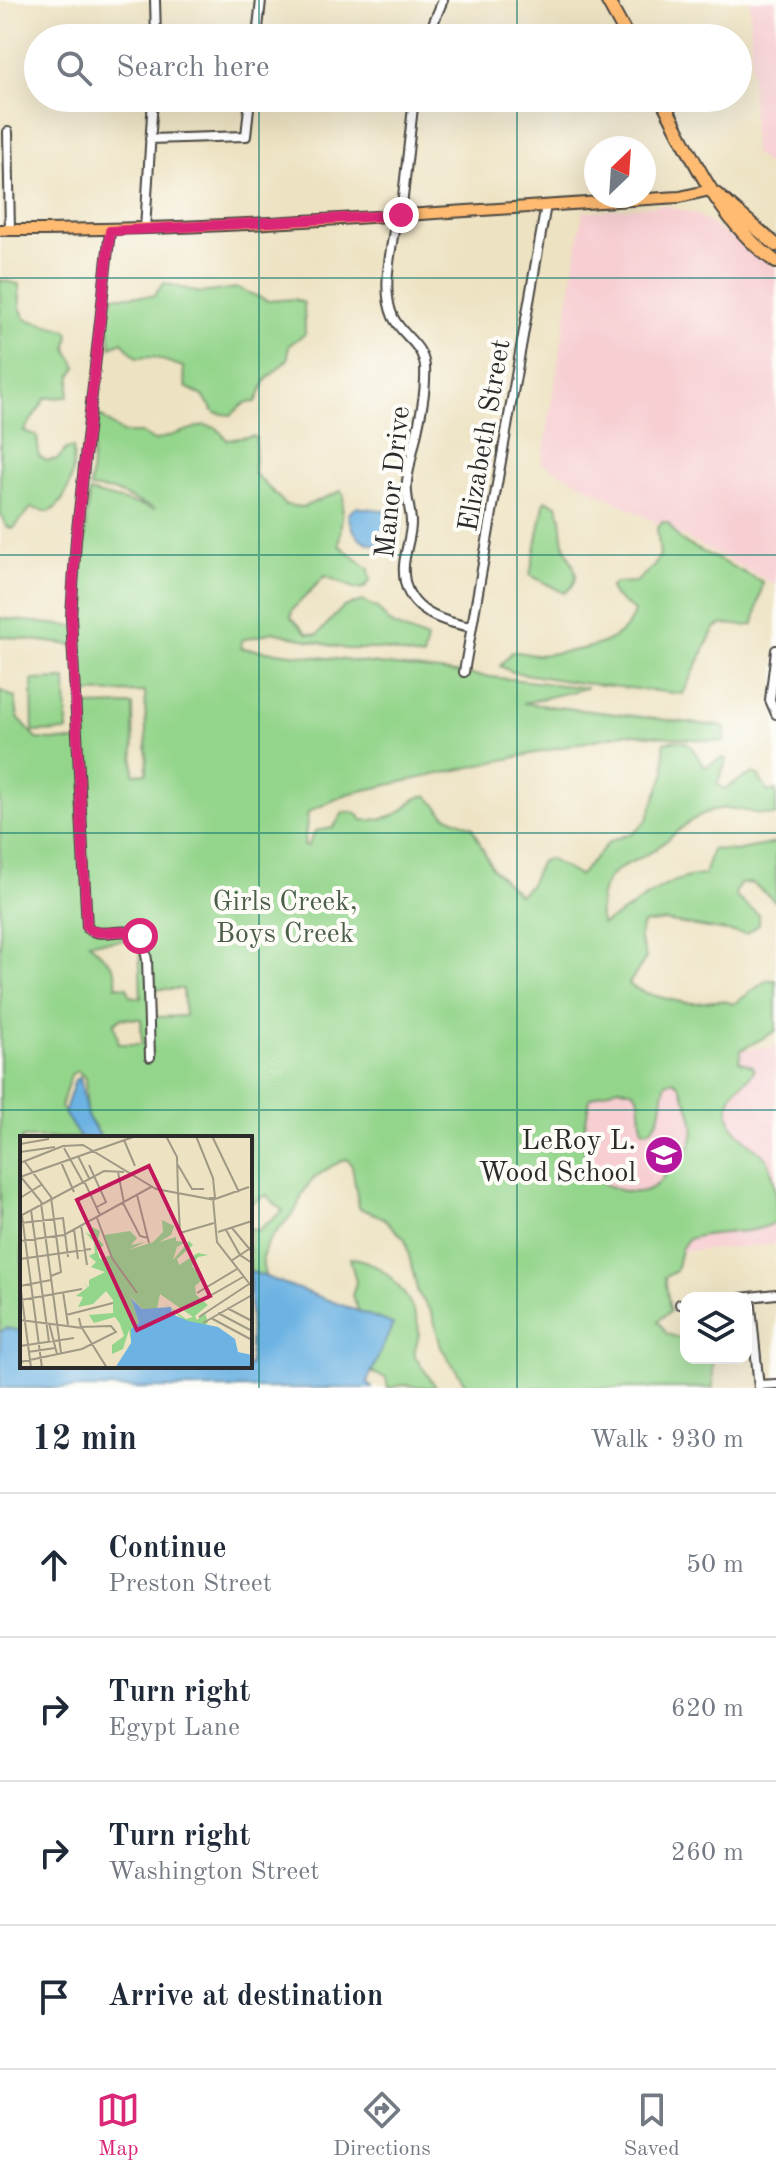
<!DOCTYPE html>
<html lang="en">
<head>
<meta charset="utf-8">
<style>
  body { margin:0; font-family:"Old Standard TT",serif; background:#f6f6f7; color:#1f2937 }
  .controls { position:absolute; right:24px; bottom:24px; display:grid; overflow:hidden; border-radius:16px; box-shadow:0 8px 32px #0002 }
  .controls button { width:72px; height:72px; display:grid; place-items:center; padding:0; border:0; border-bottom:2px solid #e0e1e3; background:#fff; color:#1f2937; font:40px sans-serif }
  .compass { position:absolute; left:584px; top:136px; width:72px; height:72px; border-radius:50%; background:#fff; box-shadow:0 8px 32px #0002; rotate:25deg }
  .stop { position:absolute; width:24px; height:24px; margin:-18px; border:6px solid #db2777; border-radius:50%; background:#fff }
  .stop.end { background:#db2777; border-color:#fff; box-shadow:0 2px 8px #0008 }
  .list { margin:0; padding:0; list-style:none }
  h2 { display:flex; justify-content:space-between; align-items:center; height:104px; margin:0; padding:0 32px; font-size:34px }
  h2 small { font-size:26px; font-weight:400; color:#747a83 }
  .list li { display:grid; grid-template-columns:52px 1fr auto; gap:24px; align-items:center; box-sizing:border-box; height:144px; padding:0 32px; border-top:2px solid #e0e1e3 }
  .list b { display:block; font-size:30px; white-space:nowrap }
  .list p { margin:0; font-size:26px; white-space:nowrap; color:#747a83 }
  .list em { font-size:26px; font-style:normal; color:#747a83 }
  .icon { flex:none; width:44px; height:44px; fill:none; stroke:currentColor; stroke-width:2; stroke-linecap:round; stroke-linejoin:round }
  .map { position:relative; flex:none; width:776px; height:1388px; overflow:hidden }
  .search { position:absolute; background:#fff; box-shadow:0 8px 32px #0002; left:24px; right:24px; top:24px; height:88px; display:flex; align-items:center; gap:20px; box-sizing:border-box; padding:0 28px; border-radius:44px; color:#747a83; font-size:30px }
  .sheet { height:680px; background:#fff }
  nav { display:flex; justify-content:space-around; align-items:center; box-sizing:border-box; height:112px; border-top:2px solid #e0e1e3; background:#fff; font-size:22px; color:#747a83 }
  nav a { display:grid; justify-items:center; gap:4px }
  nav .on { color:#db2777 }
  .map>svg:first-child { display:block }
</style>
</head>
<body>
<div class="map">
<svg width="776" height="1388" viewBox="0 0 776 1388">
  <rect width="100%" height="100%" fill="#fdfcf7"/>
  <filter id="ink" filterUnits="userSpaceOnUse"><feTurbulence type="fractalNoise" baseFrequency=".0125" numOctaves="2"/><feDisplacementMap in="SourceGraphic" scale="16" xChannelSelector="R" yChannelSelector="G"/><feConvolveMatrix kernelMatrix="1 2 1 2 8 2 1 2 1" color-interpolation-filters="sRGB"/></filter>
  <filter id="wash" filterUnits="userSpaceOnUse"><feTurbulence type="fractalNoise" baseFrequency=".006" numOctaves="4" result="noise"/><feDisplacementMap in="SourceGraphic" scale="32" xChannelSelector="R" yChannelSelector="G"/><feGaussianBlur stdDeviation="1.8" result="paint"/><feColorMatrix in="noise" values="0 0 0 0 0 0 0 0 0 0 0 0 0 0 0 0 0 1.4 0 .05"/><feComposite in="paint" operator="in"/></filter>
  <g filter="url(#wash)">
    <rect width="100%" height="100%" fill="#ede2c1"/>
    <!-- built -->
    <path fill="#f7cfd3" d="M750,0H776V172L753,153Z
      M664,205L696,214L776,268V585L542,463L583,212Z
      M776,1047V1244L552,1262L553,1065Z"/>
    <!-- green -->
    <path fill="#94d58c" stroke="#60805c" stroke-width="2" fill-rule="evenodd" d="M0,280L19,284L20,307L25,319L66,330L69,334L67,349L77,367L71,376L68,397L46,398L24,431L37,436L39,456L47,461L58,459L66,449L73,447C75,471 70,499 50,512L31,508L13,529L6,526L0,513Z
      M164,283L201,293L237,288L268,301L294,299L304,303L305,334L289,345L288,359L266,380L256,402L245,403L231,415L215,413L203,396L186,387L183,367L153,357L137,358L122,342L111,347L108,317L113,296H154Z
      M96,412L122,433H141L154,441L204,425L217,428L227,440L253,436L256,438L254,473L286,505L303,507L341,491L344,495L339,545L369,569L370,581L364,588L356,589L325,576L292,610L291,617L307,633L317,635L343,607L362,601L377,608L392,625L427,639L423,658L382,649H346L273,632L242,640L241,648L587,688L523,703L725,727L724,742L627,733L347,794L308,812L304,846H308L315,831L333,828L343,813L355,812L363,820C370,821 388,818 394,815C409,810 411,795 428,796L445,815L472,827L492,868L519,895L529,886L541,861L549,859L579,876L610,841L635,832L647,820L665,772L664,742C695,736 691,751 705,767L722,758L727,760L717,784L724,789L753,773L758,775L768,792L776,790V815C753,816 732,803 710,811C687,819 673,837 654,850C631,865 604,867 600,901C600,909 598,918 602,924C638,907 662,877 704,875L712,849L735,851L776,843V902L752,883L740,884L735,893L737,898L759,915V924L745,934L664,921L643,924L639,937L646,958L629,984C637,993 683,1004 696,1003C711,1002 719,998 734,1004L767,980H776V1031L741,1050L739,1061L752,1066L754,1071C747,1083 734,1086 730,1100C722,1134 757,1144 768,1161C776,1178 776,1202 776,1222C745,1238 719,1228 688,1239L681,1249L676,1271L665,1277L670,1311L658,1321L667,1334L686,1340V1358L713,1359V1388H468L441,1347L432,1313L418,1293L405,1239L382,1217L359,1208L352,1166L347,1159C331,1165 310,1178 303,1193C300,1199 298,1206 295,1211C278,1233 255,1244 265,1275L250,1287V1228L257,1231L283,1211L266,1195L250,1204V1138H102L87,1116L85,1078L77,1070L70,1076L61,1107L82,1138H22V1346H0V690L15,698L18,718L37,739L82,742V706L133,705L134,774L147,773L145,692L81,693L80,646L0,636V618L77,627L89,492L155,509L113,491L90,488ZM139,940L141,998H140L130,996L127,987L116,986C119,964 102,957 89,942ZM154,989H183L185,1016L155,1017ZM121,1018L141,1019L142,1044H119L114,1023ZM673,1080C681,1084 682,1092 686,1100C699,1129 696,1146 673,1166C667,1172 662,1180 656,1185C636,1201 604,1187 587,1173L583,1137L590,1098L618,1087L634,1091L639,1099L642,1130L647,1131C666,1120 659,1101 666,1083Z
      M545,500L557,505C563,518 561,529 564,543C568,561 589,578 564,593L530,575Z
      M662,522L668,523L681,541L763,582L754,624C740,630 727,618 714,629L683,694L574,682L512,672L500,666L512,652C521,651 527,655 537,655C568,652 625,649 634,611L614,596L610,588L615,583L636,582L655,565L660,554L657,529Z
      M66,679L67,731L33,732L32,680Z
      M350,1258C382,1259 417,1300 419,1332C419,1342 413,1347 415,1357L437,1388L403,1385L388,1388L386,1378L373,1373L363,1320L352,1296L356,1282Z"/>
    <!-- water -->
    <path fill="#6cb2e3" stroke="#4c6e87" stroke-width="2" d="M356,507L398,512L400,531L394,543C367,549 353,539 348,514Z
      M80,1077L87,1116L101,1138H80L64,1113L75,1080Z
      M250,1271L393,1324L367,1382L372,1388H0V1332L6,1328L22,1331V1366H250Z"/>
  </g>
  <g filter="url(#ink)">
    <g fill="none" stroke-linecap="round" stroke-linejoin="round">
      <!-- minor casing -->
      <g stroke="#484642" stroke-width="12">
        <path id="minor" d="M155,0L156,38
          M257,38L261,0
          M427,38L443,0
          M8,132L10,230
          M150,139L246,136L250,98
          M396,215C393,246 380,288 393,317C402,336 423,344 425,367C427,404 412,445 407,481C405,496 411,509 411,523C411,537 405,551 404,565C401,608 437,621 472,627
          M401,215L414,98
          M145,229L153,98
          M110,231L76,539L71,617L87,928C103,941 126,922 143,939L147,960L150,1057
          M776,650L770,700L776,714
          M464,672L546,205
          M750,1297L759,1388
          M741,1298L776,1294
          M680,1304H686
          M759,1385L776,1384"/>
      </g>
      <!-- major casing -->
      <g stroke="#484642" stroke-width="14">
        <path id="major" d="M0,230C227,231 453,211 680,197L710,190"/>
      </g>
      <!-- highway casing -->
      <g stroke="#484642" stroke-width="16">
        <path id="highway" d="M607,0L628,38
          M661,98C693,158 719,221 776,262
          M716,194L776,245"/>
      </g>
      <!-- minor -->
      <use href="#minor" stroke="#fff" stroke-width="8"/>
      <!-- major -->
      <use href="#major" stroke="#ffbb71" stroke-width="10"/>
      <!-- highway -->
      <use href="#highway" stroke="#ffbb71" stroke-width="12"/>
    </g>
  </g>
  <g fill="none" stroke-linecap="round" stroke-linejoin="round" filter="url(#ink)">
    <!-- route -->
    <path stroke="#db2777" stroke-width="10" d="M140,936C123,925 102,939 87,928L71,617L76,539L110,231L401,215"/>
  </g>
  <!-- grid -->
  <path fill="none" stroke="#0f766e" stroke-width="2" stroke-opacity="0.55" d="M259,0V38M517,0V38M259,98V1388M517,98V1388M0,278H776M0,555H776M0,833H776M0,1110H776"/>
  <!-- icons -->
  <defs>
    <g id="school-disc" transform="scale(2)"><circle r="9.5" fill="#b5179e" stroke="#fdfcf7"/><path d="M0-5L7-2L0 1L-7-2ZM-4 1L0 2.5L4 1V4Q0 6-4 4Z" fill="#fff"/></g>
  </defs>
  <g fill-rule="evenodd">
    <use href="#school-disc" x="664" y="1155"/>
  </g>
  <g text-anchor="middle" stroke-width="8" stroke-linejoin="round" paint-order="stroke">
    <!-- street labels -->
    <g font-size="28" fill="#2b2b2b" stroke="#fdfcf7">
      <text transform="translate(483 435) rotate(-80)" y="10">Elizabeth Street</text>
      <text transform="translate(391 482) rotate(-84)" y="10">Manor Drive</text>
    </g>
    <!-- park labels -->
    <g font-size="28" fill="#4a5e48" stroke="#fdfcf7">
      <text x="285" y="910">Girls Creek,<tspan x="285" dy="32">Boys Creek</tspan></text>
    </g>
    <!-- poi labels -->
    <g font-size="28" fill="#2b2b2b" stroke="#fdfcf7" text-anchor="end">
      <text x="636" y="1149">LeRoy L.<tspan x="636" dy="32">Wood School</tspan></text>
    </g>
  </g>
  <!-- overview -->
  <g transform="translate(20 1136)">
    <rect width="232" height="232" fill="#ede2c1"/>
    <path d="M142,84L154,90L151,99L139,106L156,101V105L166,106L157,111L153,124L169,105L173,109L157,123L159,129L178,117L188,119L178,121L172,130L183,143L175,150L176,159L188,169L175,180L177,184L185,177L188,186L185,191L165,185L144,167L166,183L173,181L140,158L137,173L124,175L111,161L119,187L111,193V205L109,194L103,213L92,218V209L104,200L100,188L95,181L74,187L69,179L93,177V164L86,155L73,168L58,171L63,161L56,160L68,151L63,147L69,151V144L85,136L71,131L76,126L69,120L75,117L74,106L65,96L72,100L69,90L80,95L78,103L84,109L77,114L80,123L91,119L84,99L110,95L117,102L111,109L125,106L109,114L133,106L143,96Z" fill="#94d58c"/>
    <path d="M111,162L122,173L151,171L152,178L168,185L198,191L215,203L218,216L232,219V232H95L111,207V193L119,187Z" fill="#6cb2e3"/>
    <path fill="none" stroke="#9f9985" stroke-width="2" d="M146,0L157,21L158,57M176,0L193,42L195,62H189M192,0L219,56M104,4L115,30M0,8L29,3M44,12L64,48M0,16L35,11M58,20L70,44M5,26L31,61L41,136L31,140M41,26L54,56M0,27L43,10L63,9L136,53L195,64M69,29L86,66L77,71M158,29L172,53H184M98,36L104,67M0,41L116,0M1,41L22,67M65,47L80,79M158,57L160,97L194,87M117,59L129,107M0,62L21,49M193,63L197,106L232,151M195,63L229,51M21,67L41,217M103,67L120,100L128,102M11,74L29,206M2,79L84,35L104,36M2,80L22,232M77,82L92,122L117,157M1,87L43,82L48,121M61,89L67,129M212,92L232,116M54,93L58,123M206,94L220,119L232,127M198,96L232,85M0,105L44,99L131,51M0,123L71,113M211,125L232,111M0,147L11,232M0,150L31,144M43,156L48,189M177,157L217,133M188,161L223,141M1,164L62,153M207,172L232,185M198,177L232,195M46,179L93,167M179,181L229,148M191,182L232,204M0,184L62,192L87,232M29,187L37,218M183,187L232,159M0,210L54,202M8,216L35,212M0,226L62,213L96,196L91,190L61,191L59,182"/>
    <path fill="#c2185b" fill-opacity="0.15" stroke="#c2185b" stroke-width="4" d="M129,30L190,160L117,194L57,64Z"/>
    <rect width="232" height="232" fill="none" stroke="#2b2b2b" stroke-width="4"/>
  </g>
</svg>
<div class="controls">
<button><svg class="icon" aria-label="layers" viewBox="0 0 24 24"><path d="M12 4l9 5-9 5-9-5zM3 14l9 5 9-5"/></svg></button>
</div>
<svg class="compass" viewBox="-18 -18 36 36"><path d="M0-13l5 13h-10z" fill="#e53935"/><path d="M0 13l5-13h-10z" fill="#747a83"/></svg>
<div class="stop" style="left:140px;top:936px"></div>
<div class="stop end" style="left:401px;top:215px"></div>
<div class="search"><svg class="icon" aria-label="search" viewBox="0 0 24 24"><circle cx="10" cy="10" r="6"/><path d="M15 15l6 6"/></svg>Search here</div>
</div>
<section class="sheet">
<h2>12 min<small>Walk · 930 m</small></h2>
<ul class="list">
<li><svg class="icon" aria-label="ahead" viewBox="0 0 24 24"><path d="M12 20V5M6 11l6-6 6 6"/></svg><div><b>Continue</b><p>Preston Street</p></div><em>50 m</em></li>
<li><svg class="icon" aria-label="right" viewBox="0 0 24 24"><path d="M7 20v-9h11M14 6l5 5-5 5"/></svg><div><b>Turn right</b><p>Egypt Lane</p></div><em>620 m</em></li>
<li><svg class="icon" aria-label="right" viewBox="0 0 24 24"><path d="M7 20v-9h11M14 6l5 5-5 5"/></svg><div><b>Turn right</b><p>Washington Street</p></div><em>260 m</em></li>
<li><svg class="icon" aria-label="arrive" viewBox="0 0 24 24"><path d="M6 21V4h12l-3 4 3 4H6"/></svg><div><b>Arrive at destination</b></div></li>
</ul>
</section>
<nav>
<a class="on"><svg class="icon" aria-label="map" viewBox="0 0 24 24"><path d="M3 6l6-2 6 2 6-2v14l-6 2-6-2-6 2zM9 4v14M15 6v14"/></svg>Map</a>
<a><svg class="icon" aria-label="directions" viewBox="0 0 24 24"><path d="M12 3l9 9-9 9-9-9zM9 14v-3h6M13 9l2 2-2 2"/></svg>Directions</a>
<a><svg class="icon" aria-label="saved" viewBox="0 0 24 24"><path d="M7 4h10v16l-5-4-5 4z"/></svg>Saved</a>
</nav>
</body>
</html>
